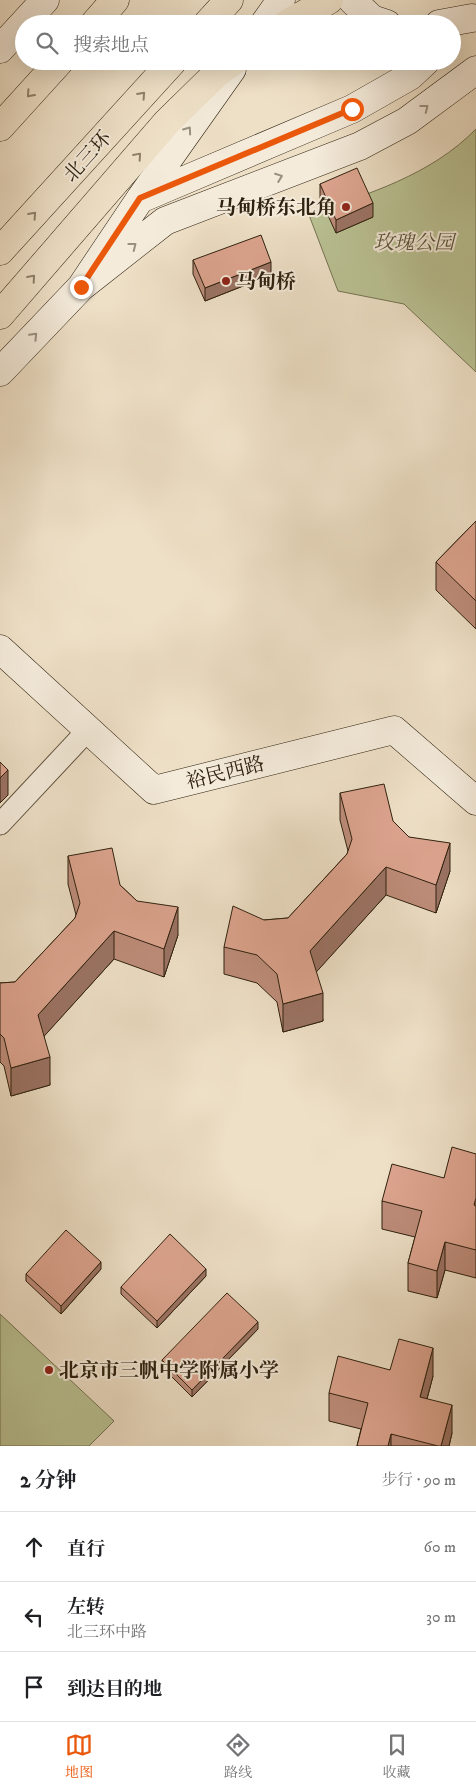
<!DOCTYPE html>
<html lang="zh">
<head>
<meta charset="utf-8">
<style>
  body { margin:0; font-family:"IM FELL DW Pica","Noto Serif SC",serif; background:#f2f2f2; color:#202124 }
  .stop { position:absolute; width:15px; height:15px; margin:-11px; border:4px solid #ea580c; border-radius:50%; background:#fff }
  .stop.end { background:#ea580c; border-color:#fff; box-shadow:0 1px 5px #0008 }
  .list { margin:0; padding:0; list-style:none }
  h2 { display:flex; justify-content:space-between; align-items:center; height:65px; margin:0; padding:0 20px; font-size:21px }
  h2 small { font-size:16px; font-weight:400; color:#757577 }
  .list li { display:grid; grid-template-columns:32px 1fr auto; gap:15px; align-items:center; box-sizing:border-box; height:70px; padding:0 20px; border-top:1px solid #e0e0e0 }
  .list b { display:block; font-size:19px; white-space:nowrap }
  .list p { margin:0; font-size:16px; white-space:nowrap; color:#757577 }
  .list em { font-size:16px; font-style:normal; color:#757577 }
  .icon { flex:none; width:28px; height:28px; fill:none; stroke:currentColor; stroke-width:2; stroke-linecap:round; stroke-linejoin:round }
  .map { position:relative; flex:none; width:476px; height:1446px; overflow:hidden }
  .search { position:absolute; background:#fff; box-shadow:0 5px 20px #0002; left:15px; right:15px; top:15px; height:55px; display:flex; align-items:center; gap:12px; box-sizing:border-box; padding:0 18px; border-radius:28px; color:#757577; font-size:19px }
  .sheet { height:275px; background:#fff }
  nav { display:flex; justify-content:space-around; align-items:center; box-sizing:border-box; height:70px; border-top:1px solid #e0e0e0; background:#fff; font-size:14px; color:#757577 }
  nav a { display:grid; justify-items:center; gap:2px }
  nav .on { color:#ea580c }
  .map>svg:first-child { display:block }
</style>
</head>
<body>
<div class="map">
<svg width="476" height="1446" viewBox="0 0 476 1446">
  <rect width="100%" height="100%" fill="#eee0c7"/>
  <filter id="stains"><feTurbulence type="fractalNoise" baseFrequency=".004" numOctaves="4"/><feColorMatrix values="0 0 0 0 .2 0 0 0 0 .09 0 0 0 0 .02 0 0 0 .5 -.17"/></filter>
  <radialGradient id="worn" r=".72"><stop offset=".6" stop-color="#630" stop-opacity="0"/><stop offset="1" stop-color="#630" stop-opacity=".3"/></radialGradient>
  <!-- park -->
  <path fill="#bac294" stroke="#747252" d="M476,129V372L404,304L338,291L309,215C369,193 430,176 476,129Z
    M0,1314L114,1421L89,1446H0Z"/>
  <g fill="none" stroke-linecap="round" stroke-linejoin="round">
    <!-- street casing -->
    <g stroke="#5e513d" stroke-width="23">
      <path id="street" d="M0,824L87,731"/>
    </g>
    <!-- secondary casing -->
    <g stroke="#2e210f" stroke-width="29">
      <path id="secondary" d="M352,0L372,19L387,24
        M264,24L281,0
        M439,24L472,18
        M0,49L45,0
        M140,199L352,109L410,76L426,61
        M81,287L165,221L360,146L407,121L476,70
        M0,372L81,287L140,199L232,69
        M0,649L154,790L394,730L476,801"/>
    </g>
    <!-- highway casing -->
    <g stroke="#2e210f" stroke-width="29">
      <path id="highway" d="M94,24L115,0
        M207,24L229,0
        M287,24L329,0
        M0,127L60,61
        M0,251L173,61
        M0,315L167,122L217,73L234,61"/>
    </g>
    <!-- street -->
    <use href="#street" stroke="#f4ebdb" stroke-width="21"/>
    <!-- secondary -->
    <use href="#secondary" stroke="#f4ebdb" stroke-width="28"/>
    <!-- highway -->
    <use href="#highway" stroke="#eee0c7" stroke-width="28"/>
  </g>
  <!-- wall -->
  <path fill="#be8d7b" stroke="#2e210f" d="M320,184L373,217L336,233L320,198Z
    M193,260L271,275L205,301L193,274Z
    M476,521V629L436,590V562Z
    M340,793L393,821L409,837L450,871L436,913L386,895L316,972L323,1021L283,1032L277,1002L257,983L224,974V947L264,920L288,918L347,854L348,851L340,820Z
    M68,856L120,885L137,901L178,935L164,977L114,959L44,1036L50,1085L11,1096L4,1066L0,1062V983L15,982L75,918L76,915L68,884Z
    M476,1154V1278L445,1270L437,1298L408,1291V1263L415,1237L382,1229V1201L444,1178Z
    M101,1269L61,1314L26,1281V1274Z
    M206,1276L157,1328L121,1294V1287Z
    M258,1329L192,1397L162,1367V1360Z
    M390,1370L433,1376L427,1399L452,1433L449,1446H357L361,1429L329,1421V1393Z"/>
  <!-- shaded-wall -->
  <path fill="#9b7364" stroke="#2e210f" d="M373,203V217L336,233V220Z
    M271,262V275L205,301V288Z
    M8,770V795L0,803V778Z
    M450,843V871L436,913V885Z
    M386,867V895L310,979V951Z
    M178,907V935L164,977V949Z
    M114,931V959L38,1043V1015Z
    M323,993V1021L283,1032V1004Z
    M50,1057V1085L11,1096V1068Z
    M445,1242V1270L437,1298V1271Z
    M101,1262V1269L61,1314V1306Z
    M206,1269V1276L157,1328V1321Z
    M258,1322V1329L192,1397V1390Z
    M433,1348V1376L420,1425V1397Z
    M452,1405V1433L449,1446H441Z
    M391,1434V1446H388Z"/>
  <!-- building -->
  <path fill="#dda48f" stroke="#2e210f" d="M357,168L373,203L336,220L320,184Z
    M261,235L271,262L205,288L193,260Z
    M476,521V601L436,562Z
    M0,762L8,770L0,778Z
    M384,784L393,821L409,837L450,843L436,885L386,867L310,951L323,993L283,1004L277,974L257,955L224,947L233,906L264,920L288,918L347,854L352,839L340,793Z
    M112,848L120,885L137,901L178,907L164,949L114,931L38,1015L50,1057L11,1068L4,1038L0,1034V983L15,982L75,918L80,903L68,856Z
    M452,1147L476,1154V1198L474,1205L476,1206V1250L445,1242L437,1271L408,1263L422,1211L382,1201L392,1164L444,1178Z
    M66,1230L101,1262L61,1306L26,1274Z
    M170,1234L206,1269L157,1321L121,1287Z
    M227,1293L258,1322L192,1390L162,1360Z
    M399,1339L433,1348L420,1397L452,1405L441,1446H438L391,1434L388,1446H357L368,1403L329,1393L338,1356L390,1370Z"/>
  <!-- one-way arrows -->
  <defs><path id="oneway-chevron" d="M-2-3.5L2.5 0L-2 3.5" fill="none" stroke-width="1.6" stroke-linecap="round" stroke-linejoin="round" transform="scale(1.25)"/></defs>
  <g stroke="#8e806b">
    <use href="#oneway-chevron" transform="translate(30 94) rotate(132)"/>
    <use href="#oneway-chevron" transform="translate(142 95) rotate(-48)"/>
    <use href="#oneway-chevron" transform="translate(138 156) rotate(-49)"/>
    <use href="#oneway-chevron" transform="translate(33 215) rotate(-48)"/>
    <use href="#oneway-chevron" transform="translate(32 278) rotate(-49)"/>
  </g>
  <g stroke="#9b907f">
    <use href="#oneway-chevron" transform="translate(425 108) rotate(-38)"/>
    <use href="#oneway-chevron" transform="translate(188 130) rotate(-55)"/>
    <use href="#oneway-chevron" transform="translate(279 177) rotate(-21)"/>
    <use href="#oneway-chevron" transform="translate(133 246) rotate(-38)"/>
    <use href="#oneway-chevron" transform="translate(34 336) rotate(-46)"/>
  </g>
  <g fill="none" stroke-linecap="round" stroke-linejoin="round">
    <!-- route -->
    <path stroke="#ea580c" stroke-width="6" d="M81,287L140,198L352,109"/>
  </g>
  <!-- markers -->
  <g fill="#8f2418" stroke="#f4ebdb" stroke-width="2">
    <circle cx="346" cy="207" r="5"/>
    <circle cx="226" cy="281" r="5"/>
    <circle cx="49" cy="1370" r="5"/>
  </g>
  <g text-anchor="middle" stroke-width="4" stroke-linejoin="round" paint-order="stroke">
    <!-- street labels -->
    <g font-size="20" fill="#2e210f" stroke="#f4ebdb">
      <text transform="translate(87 156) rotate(-48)" y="7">北三环</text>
      <text transform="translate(225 772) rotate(-14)" y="7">裕民西路</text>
    </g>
    <!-- poi labels -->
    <g font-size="20" font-weight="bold" fill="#2e210f" stroke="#f4ebdb" text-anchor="start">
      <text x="336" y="214" text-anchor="end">马甸桥东北角</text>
      <text x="236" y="288">马甸桥</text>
      <text x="59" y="1377">北京市三帆中学附属小学</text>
    </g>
    <!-- park labels -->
    <g font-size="20" font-style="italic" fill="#585137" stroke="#f4ebdb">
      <text x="414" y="249">玫瑰公园</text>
    </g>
  </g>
  <rect width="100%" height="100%" filter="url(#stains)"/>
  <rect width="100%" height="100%" fill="url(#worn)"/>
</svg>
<div class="stop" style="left:352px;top:109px"></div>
<div class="stop end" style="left:81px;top:287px"></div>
<div class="search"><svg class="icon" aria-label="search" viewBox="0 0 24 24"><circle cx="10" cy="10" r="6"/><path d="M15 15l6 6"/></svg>搜索地点</div>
</div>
<section class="sheet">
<h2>2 分钟<small>步行 · 90 m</small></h2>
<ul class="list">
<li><svg class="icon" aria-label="ahead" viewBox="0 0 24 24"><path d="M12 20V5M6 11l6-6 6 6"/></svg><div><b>直行</b></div><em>60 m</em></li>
<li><svg class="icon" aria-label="left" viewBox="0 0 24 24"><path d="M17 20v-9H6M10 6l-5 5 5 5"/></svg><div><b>左转</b><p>北三环中路</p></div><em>30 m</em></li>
<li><svg class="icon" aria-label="arrive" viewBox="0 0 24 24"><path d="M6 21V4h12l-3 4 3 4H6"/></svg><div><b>到达目的地</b></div></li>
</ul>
</section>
<nav>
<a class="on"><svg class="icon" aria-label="map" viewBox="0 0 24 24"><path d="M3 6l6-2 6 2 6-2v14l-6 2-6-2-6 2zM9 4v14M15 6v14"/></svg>地图</a>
<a><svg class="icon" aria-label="directions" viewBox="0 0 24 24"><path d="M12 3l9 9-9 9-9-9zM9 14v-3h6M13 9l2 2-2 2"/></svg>路线</a>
<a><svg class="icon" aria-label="saved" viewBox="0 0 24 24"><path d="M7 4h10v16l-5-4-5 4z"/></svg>收藏</a>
</nav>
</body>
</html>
